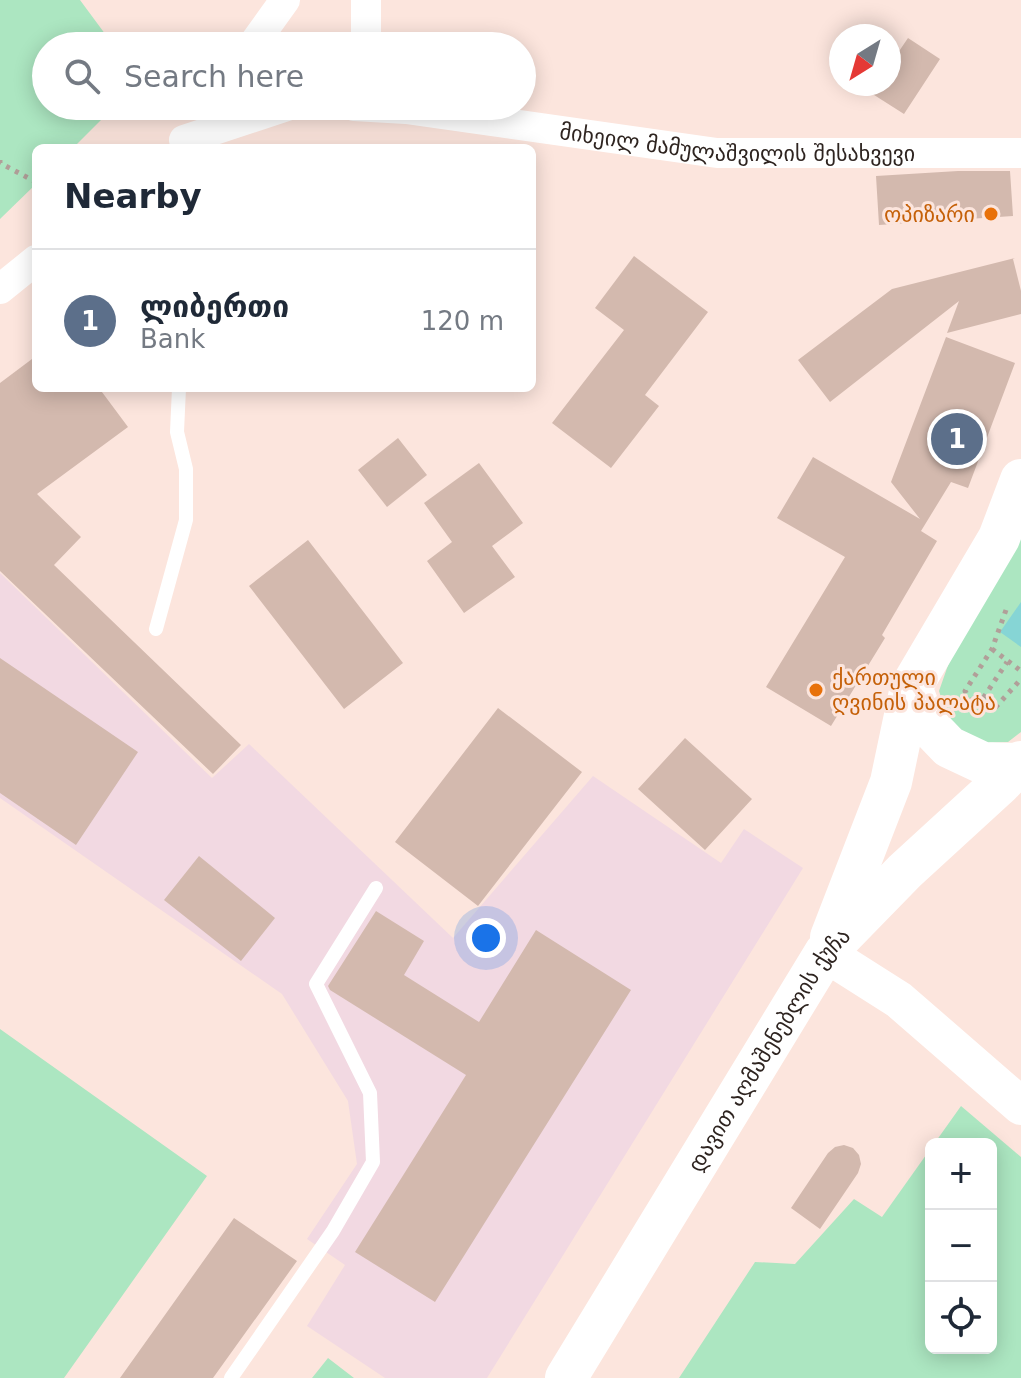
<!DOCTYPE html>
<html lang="en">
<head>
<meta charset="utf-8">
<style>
  body { margin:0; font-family:"DejaVu Sans","Noto Sans Georgian",sans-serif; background:#f2f2f3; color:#1f2937 }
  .controls { position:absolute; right:24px; bottom:24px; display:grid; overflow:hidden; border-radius:12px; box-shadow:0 4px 20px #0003 }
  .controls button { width:72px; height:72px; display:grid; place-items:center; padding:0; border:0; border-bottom:2px solid #e0e1e3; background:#fff; color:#1f2937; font:40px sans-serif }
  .compass { position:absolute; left:829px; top:24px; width:72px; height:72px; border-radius:50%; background:#fff; box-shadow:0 4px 20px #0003; rotate:217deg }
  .you { position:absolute; left:486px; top:938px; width:28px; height:28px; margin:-20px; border:6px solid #fff; border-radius:50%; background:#1a73e8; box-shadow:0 0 0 12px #1a73e833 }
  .badge { display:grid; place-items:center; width:52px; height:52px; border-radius:50%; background:#1061af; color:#fff; font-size:26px; font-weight:700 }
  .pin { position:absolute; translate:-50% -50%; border:4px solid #fff; box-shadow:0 2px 8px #0006 }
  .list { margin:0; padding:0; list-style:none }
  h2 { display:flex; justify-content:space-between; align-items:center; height:104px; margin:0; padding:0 32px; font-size:34px }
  h2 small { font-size:26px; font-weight:400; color:#747a83 }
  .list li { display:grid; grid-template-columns:52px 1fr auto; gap:24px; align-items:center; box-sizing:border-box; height:144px; padding:0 32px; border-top:2px solid #e0e1e3 }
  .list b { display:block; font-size:30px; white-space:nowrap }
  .list p { margin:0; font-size:26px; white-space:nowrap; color:#747a83 }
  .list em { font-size:26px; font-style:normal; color:#747a83 }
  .icon { flex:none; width:44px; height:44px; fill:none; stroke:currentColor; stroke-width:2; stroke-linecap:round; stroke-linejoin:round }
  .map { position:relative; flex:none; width:1021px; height:1378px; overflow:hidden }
  .search { position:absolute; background:#fff; box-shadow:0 4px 20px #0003; left:32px; top:32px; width:504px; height:88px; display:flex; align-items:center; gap:20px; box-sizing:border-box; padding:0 28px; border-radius:44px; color:#747a83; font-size:30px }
  .panel { position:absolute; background:#fff; box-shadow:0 4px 20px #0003; left:32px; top:144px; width:504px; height:248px; border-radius:12px }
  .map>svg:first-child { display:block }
</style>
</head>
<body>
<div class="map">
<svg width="1021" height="1378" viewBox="0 0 1021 1378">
  <rect width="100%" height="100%" fill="#fce5dd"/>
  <!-- education -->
  <path fill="#f2d9e2" d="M0,573L212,778L249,744L453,938L593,776L721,863L744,829L803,868L487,1378H385L307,1326L345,1265L307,1239L357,1164L348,1101L282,994L0,798Z"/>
  <!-- green -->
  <path fill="#ace6c1" d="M0,0H80L114,46H46V106H115L73,148H36V184L0,219Z
    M1021,527V732L1008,742L976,743L949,723L939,691L953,651Z
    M0,1029L207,1176L64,1378H0Z
    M961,1106L1021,1157V1378H679L755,1262L795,1264L854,1199L882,1217L931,1148V1348H991V1144H934Z
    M328,1358L354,1378H312Z"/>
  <!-- water -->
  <path fill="#86d5d5" d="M1021,602V647L1000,632Z"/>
  <!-- building -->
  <path fill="#d3b9ae" d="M908,38L940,59L904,114L871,93L877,84H889V66Z
    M958,171H1010L1013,216L879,225L876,176Z
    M634,256L708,312L645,395L659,406L611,468L552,423L624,330L595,308Z
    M1015,258L1013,259L1021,291V314L947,333L959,301L830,402L798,360L892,289Z
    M946,337L1015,363L968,488L951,482L921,531L937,541L882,635L885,638L831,726L766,687L845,557L777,518L813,457L920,519L891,482Z
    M36,356V388H99L128,427L37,494L81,537L54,565L241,745L213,774L0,571V383Z
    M398,438L427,475L387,507L358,470Z
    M479,463L523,523L492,546L515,577L464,613L427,561L452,542L424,503Z
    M308,540L403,663L344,709L249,586Z
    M0,658L138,752L76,845L0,793Z
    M498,708L582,772L478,906L395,842Z
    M685,738L752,799L705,850L638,789Z
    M199,856L275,918L241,961L164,900Z
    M376,911L424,941L404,975L479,1022L536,930L631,990L435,1302L355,1252L466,1075L330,990L328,986Z
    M844,1145L853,1148L859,1155L861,1164L858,1173L820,1229L791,1208L828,1153L835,1147Z
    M234,1218L297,1261L213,1378H120Z"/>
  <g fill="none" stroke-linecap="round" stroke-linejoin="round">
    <!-- path -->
    <path stroke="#b19f99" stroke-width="5" stroke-dasharray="4 6" stroke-linecap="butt" d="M0,160V163L36,182
      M1006,610L992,649L965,691L970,700L985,709L995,708L1021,679
      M992,649L1021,671
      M978,706L1007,662"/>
    <!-- service -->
    <path stroke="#fff" stroke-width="14" d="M156,629L186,520V469L177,432L179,388
      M231,1378L333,1231L373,1162L370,1093L316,984L376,888"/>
    <!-- minor -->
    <g stroke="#fff" stroke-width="30">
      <path d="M366,0V39L370,46"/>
      <path d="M252,46L285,0"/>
      <path id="s1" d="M354,106L406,109L717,153H1021"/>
      <path d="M184,140L287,106"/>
      <path d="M0,289L36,260"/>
    </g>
    <!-- tertiary -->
    <path stroke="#fff" stroke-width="38" d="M825,953L899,1000L1021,1106"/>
    <!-- secondary -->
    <g stroke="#fff" stroke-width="42">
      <path d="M911,687L924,721L949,747L983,763L1019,764"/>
      <path d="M831,937L891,782L911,687L999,538L1021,480"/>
      <path id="s2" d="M566,1378L825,953L905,871L1000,784L1021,762"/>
    </g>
  </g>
  <!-- markers -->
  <g fill="#e8710a" stroke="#fce5dd" stroke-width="3">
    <circle cx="991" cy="214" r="8"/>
    <circle cx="816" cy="690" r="8"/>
  </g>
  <g text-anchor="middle" stroke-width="6" stroke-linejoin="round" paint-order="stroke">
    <!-- street labels -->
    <g font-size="22" fill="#2e2420" stroke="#fce5dd">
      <text dy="8" stroke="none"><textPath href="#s1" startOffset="386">მიხეილ მამულაშვილის შესახვევი</textPath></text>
      <text dy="8" stroke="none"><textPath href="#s2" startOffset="386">დავით აღმაშენებლის ქუჩა</textPath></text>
    </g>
    <!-- food labels -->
    <g font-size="22" fill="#c56008" stroke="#fce5dd" text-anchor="end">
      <text x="975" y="222">ოპიზარი</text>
      <text x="832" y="685" text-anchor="start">ქართული<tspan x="832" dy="25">ღვინის პალატა</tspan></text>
    </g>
  </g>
</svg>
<div class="controls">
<button>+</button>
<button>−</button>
<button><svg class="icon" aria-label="locate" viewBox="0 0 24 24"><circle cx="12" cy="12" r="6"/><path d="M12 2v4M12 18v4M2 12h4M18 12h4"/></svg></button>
</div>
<svg class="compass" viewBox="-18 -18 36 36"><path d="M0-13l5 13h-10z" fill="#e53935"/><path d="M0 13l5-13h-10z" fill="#747a83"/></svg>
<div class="you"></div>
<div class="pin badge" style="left:957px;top:439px;background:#5c6f8a">1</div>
<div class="search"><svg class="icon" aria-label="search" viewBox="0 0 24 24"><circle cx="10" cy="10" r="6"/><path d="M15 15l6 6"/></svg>Search here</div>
<section class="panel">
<h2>Nearby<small></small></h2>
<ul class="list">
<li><span class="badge" style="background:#5c6f8a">1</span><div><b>ლიბერთი</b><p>Bank</p></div><em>120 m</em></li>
</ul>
</section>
</div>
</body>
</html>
